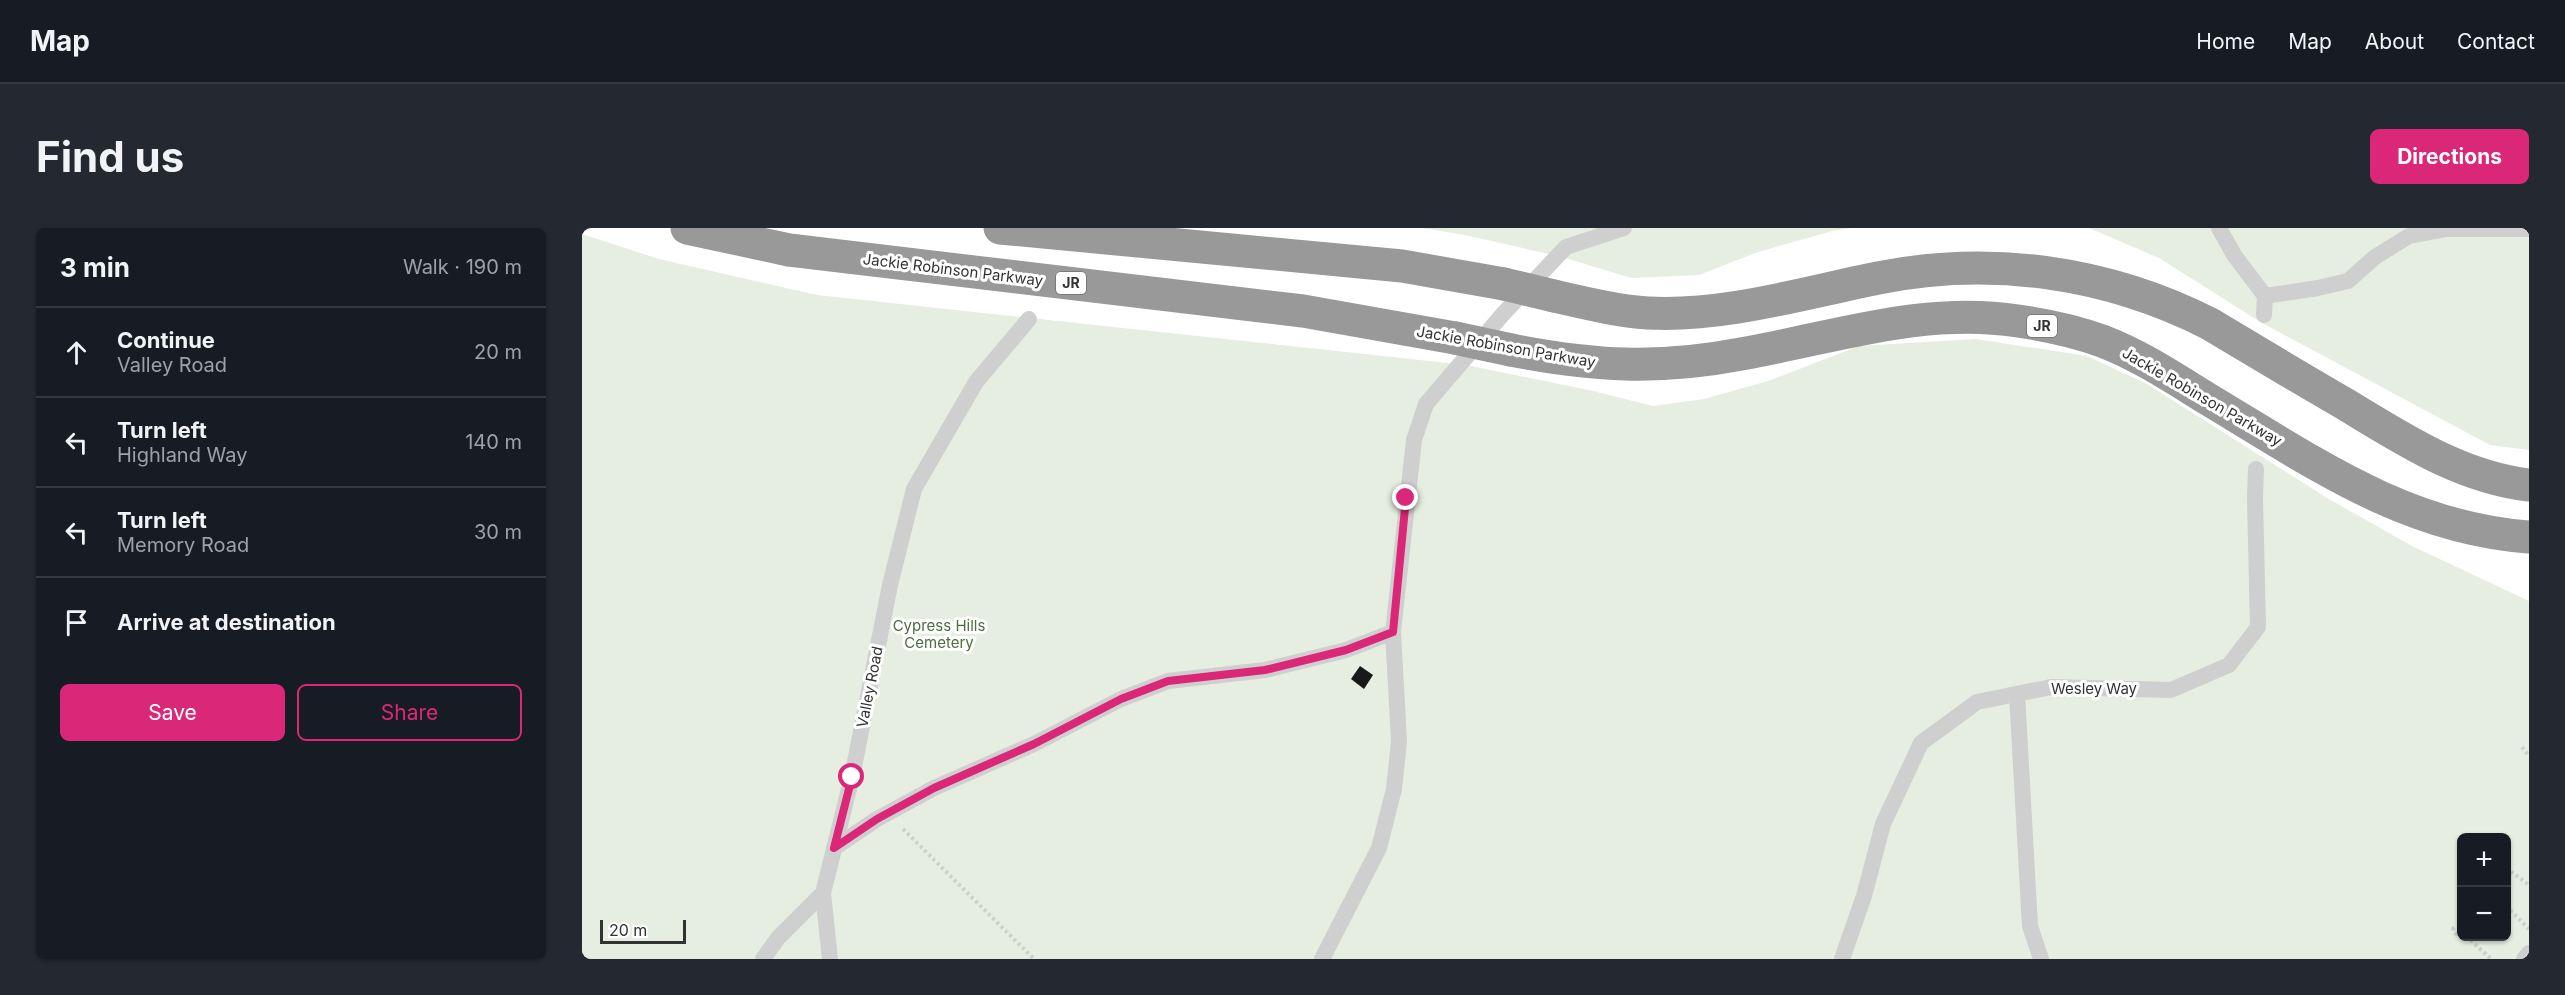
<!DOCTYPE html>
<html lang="en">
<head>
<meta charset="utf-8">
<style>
  body { margin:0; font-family:Inter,sans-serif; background:#242831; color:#f1f3f6 }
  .controls { position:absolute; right:18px; bottom:18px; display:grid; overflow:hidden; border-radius:9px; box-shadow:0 2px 4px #0004 }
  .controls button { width:54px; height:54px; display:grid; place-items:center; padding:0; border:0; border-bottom:2px solid #363941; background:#171b24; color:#f1f3f6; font:30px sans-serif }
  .scale { position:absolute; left:18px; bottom:15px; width:86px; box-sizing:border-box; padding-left:6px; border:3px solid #323232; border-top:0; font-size:16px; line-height:21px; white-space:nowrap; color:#323232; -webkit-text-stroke:4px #fff; paint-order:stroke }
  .stop { position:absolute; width:18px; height:18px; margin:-14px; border:4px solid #db2777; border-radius:50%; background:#fff }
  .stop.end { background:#db2777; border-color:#fff; box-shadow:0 2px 6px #0008 }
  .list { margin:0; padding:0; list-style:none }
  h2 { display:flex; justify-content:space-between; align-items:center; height:78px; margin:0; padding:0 24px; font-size:26px }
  h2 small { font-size:20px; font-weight:400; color:#9ea1a6 }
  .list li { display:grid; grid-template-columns:39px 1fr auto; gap:18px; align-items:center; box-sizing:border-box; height:90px; padding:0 24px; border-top:2px solid #363941 }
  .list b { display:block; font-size:22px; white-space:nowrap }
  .list p { margin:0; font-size:20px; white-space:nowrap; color:#9ea1a6 }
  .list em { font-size:20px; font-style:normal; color:#9ea1a6 }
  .actions { display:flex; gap:12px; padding:18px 24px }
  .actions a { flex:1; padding:14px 0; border:2px solid #db2777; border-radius:9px; text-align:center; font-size:21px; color:#db2777 }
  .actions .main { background:#db2777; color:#fff }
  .icon { flex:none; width:33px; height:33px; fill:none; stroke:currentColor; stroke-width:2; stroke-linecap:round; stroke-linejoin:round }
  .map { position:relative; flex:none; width:1947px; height:731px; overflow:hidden; border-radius:9px }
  header { display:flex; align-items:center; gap:36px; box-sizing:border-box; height:84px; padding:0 30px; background:#171b24; border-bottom:2px solid #363941 }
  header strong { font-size:28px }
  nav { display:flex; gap:33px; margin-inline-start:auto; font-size:21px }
  .intro { display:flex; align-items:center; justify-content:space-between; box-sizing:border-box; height:144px; padding:0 36px }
  h1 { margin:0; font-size:42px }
  .button { padding:15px 27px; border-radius:9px; background:#db2777; color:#fff; font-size:21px; font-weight:700 }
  main { display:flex; gap:36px; padding:0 36px }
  aside { flex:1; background:#171b24; border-radius:9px; box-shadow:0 2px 4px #0004 }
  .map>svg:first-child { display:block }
</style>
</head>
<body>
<header>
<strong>Map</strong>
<nav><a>Home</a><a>Map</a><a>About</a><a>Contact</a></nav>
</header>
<div class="intro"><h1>Find us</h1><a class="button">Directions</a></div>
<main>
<aside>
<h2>3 min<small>Walk · 190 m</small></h2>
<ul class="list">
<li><svg class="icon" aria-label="ahead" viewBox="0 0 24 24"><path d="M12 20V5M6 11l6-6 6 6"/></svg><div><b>Continue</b><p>Valley Road</p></div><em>20 m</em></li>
<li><svg class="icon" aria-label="left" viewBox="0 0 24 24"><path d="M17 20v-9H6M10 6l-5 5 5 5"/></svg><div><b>Turn left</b><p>Highland Way</p></div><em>140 m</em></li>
<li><svg class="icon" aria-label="left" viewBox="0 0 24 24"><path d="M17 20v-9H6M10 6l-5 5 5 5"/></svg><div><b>Turn left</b><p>Memory Road</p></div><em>30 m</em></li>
<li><svg class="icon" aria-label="arrive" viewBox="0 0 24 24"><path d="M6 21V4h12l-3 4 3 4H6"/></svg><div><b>Arrive at destination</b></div></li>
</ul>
<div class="actions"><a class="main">Save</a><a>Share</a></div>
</aside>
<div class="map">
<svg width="1947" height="731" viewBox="0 0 1947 731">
  <rect width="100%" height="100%" fill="#fff"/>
  <!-- green -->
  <path fill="#e5eee0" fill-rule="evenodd" d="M840,0H1269L1250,3L1176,24L1117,47L1049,50L980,29L883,7Z
    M1507,0H1947V222L1908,217L1680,95L1577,30Z
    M0,6L77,31L235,67L884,137L1011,163L1071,178L1122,171L1186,153L1277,118L1394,111L1505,128L1565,156L1745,270L1830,318L1947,373V731H0ZM1880,610H1924V708H1880Z"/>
  <!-- building -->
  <path fill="#191919" d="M778,438L791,447L782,461L769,451Z"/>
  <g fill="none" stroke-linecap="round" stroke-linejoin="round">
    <!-- path -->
    <path stroke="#cfcfcf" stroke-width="4" stroke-dasharray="3 3" stroke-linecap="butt" d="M1940,519L1947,528
      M321,601L452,731
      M1924,640L1947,657
      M1924,678L1947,701
      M1871 702a4 4 0 1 1 8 0a4 4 0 1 1-8 0Z
      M1884,708L1909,731"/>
    <!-- lane -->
    <path stroke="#cfcfcf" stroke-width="16" d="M1637,0L1652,27L1683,68
      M1683,68L1736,60L1766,53L1793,29L1827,8L1864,1H1947
      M1682,87L1683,68
      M1435,466L1448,698L1459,731
      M252,620L295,591L352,560L452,516L539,471L586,453L683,442L764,422L811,404
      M241,665L248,731
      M181,731L196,710L241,665L270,549L308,357L332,261L394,154L447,91
      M740,731L797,620L812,561L817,513L811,404L832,212L844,176L921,86L984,19L1042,0
      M1260,731L1282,668L1301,596L1339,515L1395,474L1469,459L1589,462L1647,437L1676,399L1673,270L1674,241
      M1942,731L1947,725"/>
    <!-- highway -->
    <path stroke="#999" stroke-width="33" d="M105,0L207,22L721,83L873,110
      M418,0L820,38L922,56
      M972,68C1003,75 1035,83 1066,85C1143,89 1221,65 1296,50C1409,27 1526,44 1628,96C1673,123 1718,150 1763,176C1821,211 1878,249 1947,257
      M929,122C1011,138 1076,142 1159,126C1251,110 1341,78 1436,93C1464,97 1493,103 1520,113C1557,127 1590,149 1624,170C1728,232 1822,300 1947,309"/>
    <!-- highway-bridge -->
    <path stroke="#999" stroke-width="33" d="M922,56L972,68
      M873,110L929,122"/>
  </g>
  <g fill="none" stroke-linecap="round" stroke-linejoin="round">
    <!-- route -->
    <path stroke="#db2777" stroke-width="8" d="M270,549L252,620L295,591L352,560L452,516L539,471L586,453L683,442L764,422L811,404L824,270"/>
  </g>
  <g text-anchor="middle" stroke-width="6" stroke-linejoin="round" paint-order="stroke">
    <!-- shield labels -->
    <g fill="#fff" stroke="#707070" stroke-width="1.5">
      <rect x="474" y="44" width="30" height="22" rx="4.5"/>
      <rect x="1445" y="87" width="30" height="22" rx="4.5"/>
    </g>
    <g font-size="14" font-weight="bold" fill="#323232">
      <text x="489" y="60">JR</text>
      <text x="1460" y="103">JR</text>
    </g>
    <!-- street labels -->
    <g font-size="15" fill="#323232" stroke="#fff">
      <text transform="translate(371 42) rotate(7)" y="5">Jackie Robinson Parkway</text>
      <text transform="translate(924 119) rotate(10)" y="5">Jackie Robinson Parkway</text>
      <text transform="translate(1620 169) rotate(30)" y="5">Jackie Robinson Parkway</text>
      <text transform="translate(288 459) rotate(-79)" y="5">Valley Road</text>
      <text x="1512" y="466">Wesley Way</text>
    </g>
    <!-- park labels -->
    <g font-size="15" fill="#4b6e3e" stroke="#fff">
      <text x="357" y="403">Cypress Hills<tspan x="357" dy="17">Cemetery</tspan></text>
    </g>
  </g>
</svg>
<div class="controls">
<button>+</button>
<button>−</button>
</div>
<div class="scale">20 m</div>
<div class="stop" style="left:270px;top:549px"></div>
<div class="stop end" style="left:824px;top:270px"></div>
</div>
</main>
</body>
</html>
